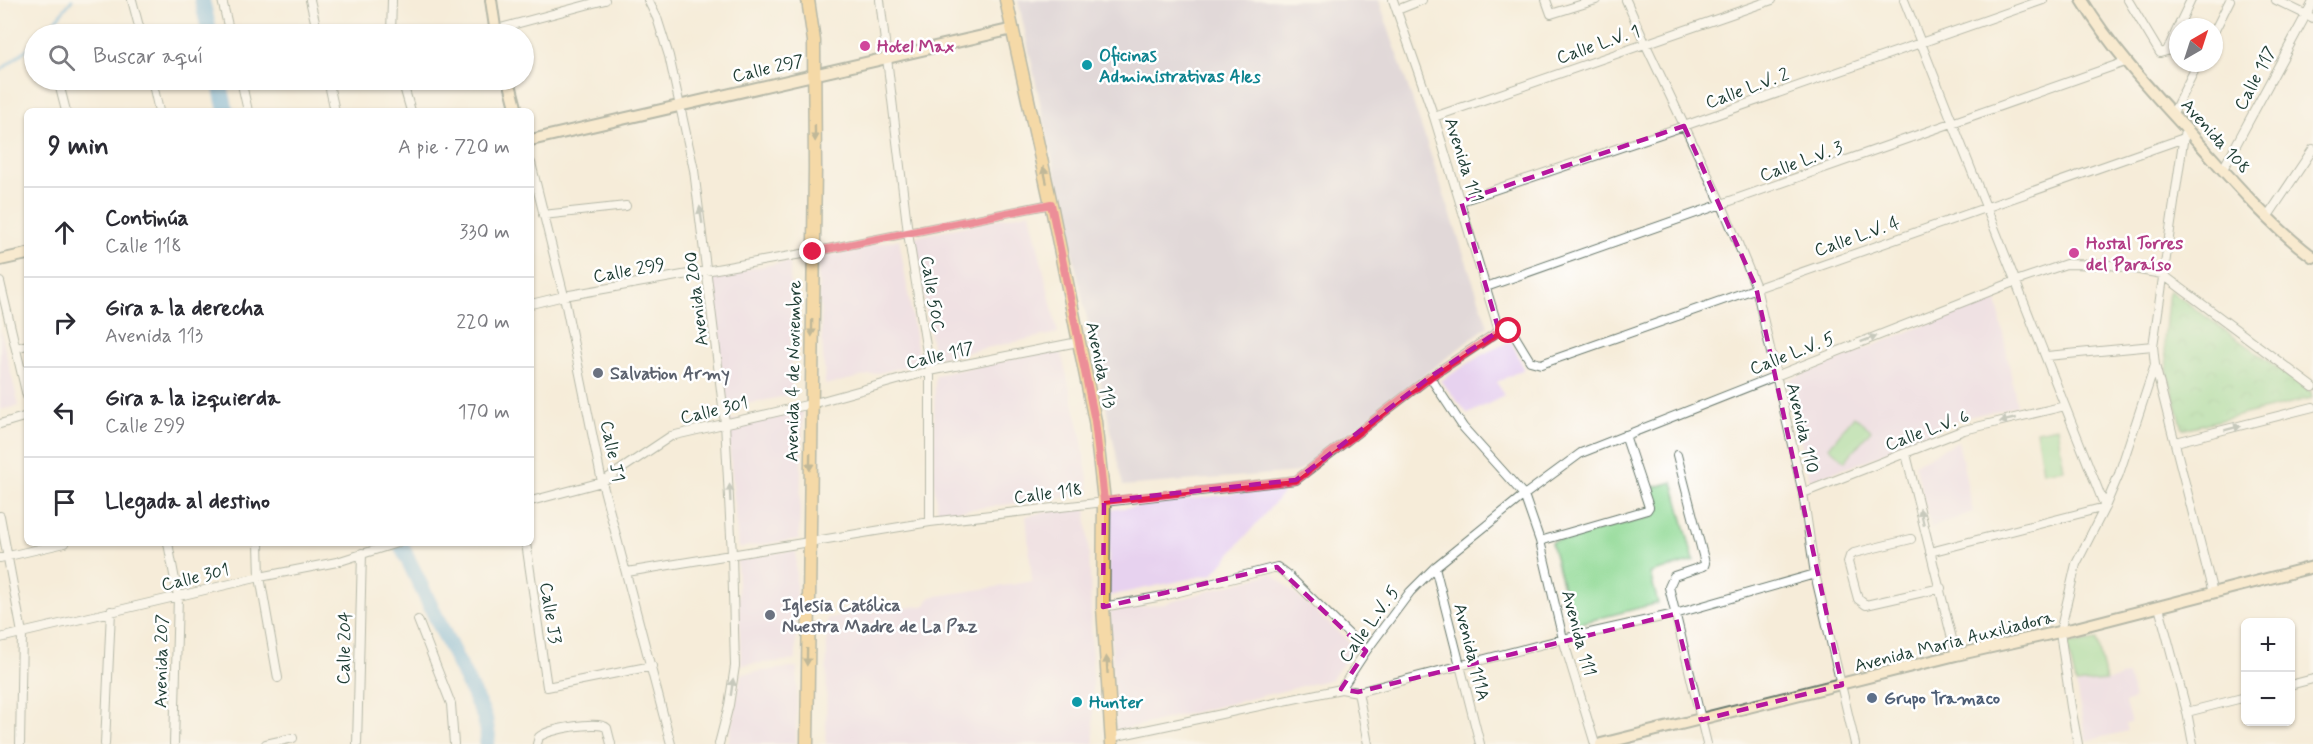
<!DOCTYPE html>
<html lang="es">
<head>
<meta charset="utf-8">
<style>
  body { margin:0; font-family:Mynerve,sans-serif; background:#f7f7f7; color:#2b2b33 }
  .controls { position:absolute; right:18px; bottom:18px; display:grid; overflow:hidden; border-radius:9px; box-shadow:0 2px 4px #0004 }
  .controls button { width:54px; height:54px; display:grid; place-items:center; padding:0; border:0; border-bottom:2px solid #e1e1e2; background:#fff; color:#2b2b33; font:30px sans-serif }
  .compass { position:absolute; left:2169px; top:18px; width:54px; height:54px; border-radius:50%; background:#fff; box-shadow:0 2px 4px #0004; rotate:39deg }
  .stop { position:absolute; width:18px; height:18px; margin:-14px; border:4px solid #e11d48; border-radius:50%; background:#fff }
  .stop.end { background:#e11d48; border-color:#fff; box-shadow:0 2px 6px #0008 }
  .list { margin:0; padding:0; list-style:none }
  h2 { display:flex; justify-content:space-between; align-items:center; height:78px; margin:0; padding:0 24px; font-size:26px }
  h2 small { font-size:20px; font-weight:400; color:#7c7c81 }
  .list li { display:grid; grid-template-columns:39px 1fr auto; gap:18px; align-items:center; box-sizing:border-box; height:90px; padding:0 24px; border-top:2px solid #e1e1e2 }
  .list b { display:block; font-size:22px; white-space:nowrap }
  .list p { margin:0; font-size:20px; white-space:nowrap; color:#7c7c81 }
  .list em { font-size:20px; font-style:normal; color:#7c7c81 }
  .icon { flex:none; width:33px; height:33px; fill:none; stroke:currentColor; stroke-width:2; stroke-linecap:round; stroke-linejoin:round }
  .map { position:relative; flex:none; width:2313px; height:744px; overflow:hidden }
  .search { position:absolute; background:#fff; box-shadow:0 2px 4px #0004; left:24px; top:24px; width:510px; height:66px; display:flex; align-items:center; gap:15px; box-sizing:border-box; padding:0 21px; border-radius:33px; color:#7c7c81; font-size:22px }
  .panel { position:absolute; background:#fff; box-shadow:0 2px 4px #0004; left:24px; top:108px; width:510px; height:438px; border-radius:9px }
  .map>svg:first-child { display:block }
</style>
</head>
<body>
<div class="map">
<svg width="2313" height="744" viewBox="0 0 2313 744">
  <defs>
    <pattern id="park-crowns" width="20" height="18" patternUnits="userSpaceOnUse" patternTransform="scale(1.5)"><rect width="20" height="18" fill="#90d994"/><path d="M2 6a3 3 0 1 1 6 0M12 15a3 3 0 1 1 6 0" fill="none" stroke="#7cbb80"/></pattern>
  </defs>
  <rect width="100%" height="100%" fill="#fff"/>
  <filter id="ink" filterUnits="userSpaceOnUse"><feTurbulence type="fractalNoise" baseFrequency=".0167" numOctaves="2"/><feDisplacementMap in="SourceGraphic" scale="12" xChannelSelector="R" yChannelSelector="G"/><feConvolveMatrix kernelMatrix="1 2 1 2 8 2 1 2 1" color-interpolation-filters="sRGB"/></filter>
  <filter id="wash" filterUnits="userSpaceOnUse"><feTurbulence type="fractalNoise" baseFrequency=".008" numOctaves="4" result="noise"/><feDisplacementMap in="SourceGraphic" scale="24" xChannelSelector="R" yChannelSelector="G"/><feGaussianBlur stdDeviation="1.35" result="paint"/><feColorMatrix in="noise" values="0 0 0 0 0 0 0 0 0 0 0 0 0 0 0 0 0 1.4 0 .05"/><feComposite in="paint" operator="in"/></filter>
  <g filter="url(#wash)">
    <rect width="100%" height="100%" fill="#f6ecd9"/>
    <!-- built -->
    <path fill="#e7d2ef" d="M1030,212L1058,333L934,359L914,237Z
      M899,239L919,359L918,364L825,385L817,258Z
      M790,261L792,395L726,408L710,276Z
      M1996,296L2017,406L1963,418L1863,462L1810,480L1786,381Z
      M0,328L19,406L0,410Z
      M1511,341L1524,369L1497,382L1504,396L1468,414L1441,381L1483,354Z
      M1060,348L1081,435L1090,494L938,513L933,477L935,375Z
      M803,410L799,539L738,548L727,421Z
      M1958,441L1973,512L1931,528L1915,464Z
      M1289,486L1213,574L1108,596L1109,510Z
      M1086,503L1090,573L1094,744H826L827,618L926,605L930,597L1041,580L1032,581L1026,516Z
      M796,550V660L741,665L737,558Z
      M1272,573L1355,647L1332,679L1116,731L1110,611L1164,604Z
      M797,667L796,744H728L741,674Z
      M2128,675L2134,699L2125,703L2131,723L2126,724L2128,731L2086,741L2076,685L2106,681L2119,678V676Z"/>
    <!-- industrial -->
    <path fill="#c8bfd8" d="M1018,0H1379L1488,326L1298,472L1123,486Z"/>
    <!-- grass -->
    <path fill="#90d994" stroke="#588b64" stroke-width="1.5" d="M1854,416L1871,430L1845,461L1829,447Z
      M2057,427L2064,469L2043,472L2036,431Z
      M1673,482L1694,561L1650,573L1658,603L1573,625L1551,542L1654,516L1647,489Z
      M2097,640L2106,681L2076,684L2067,644Z"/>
    <!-- park -->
    <path fill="url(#park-crowns)" stroke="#588b64" stroke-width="1.5" d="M2169,290L2311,392L2312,398L2183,429L2168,375L2164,341Z"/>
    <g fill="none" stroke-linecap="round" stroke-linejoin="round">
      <!-- stream -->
      <path stroke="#62acda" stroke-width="3" d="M44,34L72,0
        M0,71L34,43"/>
      <!-- river -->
      <path stroke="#62acda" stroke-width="16" d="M202,0L210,34
        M219,80L226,111
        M400,543L485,718L488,736L487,744"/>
    </g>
  </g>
  <g filter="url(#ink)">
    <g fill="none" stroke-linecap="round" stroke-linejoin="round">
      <!-- street casing -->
      <g stroke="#6a7a6e" stroke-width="10">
        <path id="street" d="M132,0L141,34
          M222,0L230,34
          M310,0L318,34
          M648,0L657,18L669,56L694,170L725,423L732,555L735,666L729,705L719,744
          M880,0L908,233L930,371V522
          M1393,0L1434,117L1499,331
          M1546,0L1551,14L1596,0
          M1626,0L1645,43L1722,205L1756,287L1803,493L1815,574L1855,744
          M1904,0L2105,507L1930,552
          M2128,0L2160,53L2167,51L2178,27
          M2276,0L2313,18
          M1397,10L1422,0
          M2178,27L2191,0
          M2214,32L2230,0
          M391,34L392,0
          M478,34L605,0
          M58,80L66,111
          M152,80L159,111
          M241,80L248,111
          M328,80L335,111
          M402,80L411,111
          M2173,113L2198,63
          M1434,117L1772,0
          M531,163L564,296L602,482L671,744
          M2223,169L2313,2
          M1461,201L1684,126L2043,0
          M543,215L626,206
          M2268,216L2313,149
          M0,282L27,396
          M1486,287L2125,62
          M531,304L564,296L813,252L1051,204
          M1499,331L1504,330L1513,333L1530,361L1541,364L2184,138
          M16,348L27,345
          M2047,356L2153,346
          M2155,365L2213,593
          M1430,377L1463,427L1524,495L1540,541L1563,639L1595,744
          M0,424L27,416
          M2176,442L2313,407
          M1906,454L1956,655
          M1677,455L1705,563L1704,566L1674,576L1669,587L1707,744
          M1803,493L1964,430L2065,406
          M531,501L602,482L671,436L811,404L930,371L1078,342
          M0,516L22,633L20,744
          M1911,539L1854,553L1850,556L1848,562L1858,599L1866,605L1941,588
          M1540,541L1647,510L1649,507L1625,435
          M168,543L178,596L174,744
          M259,543L260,577L278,678
          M526,543L547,687L652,666
          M0,558L65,543
          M1435,567L1480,744
          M627,572L930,522L1296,480L1430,377L1499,331
          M1103,607L1163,596L1277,567L1290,577L1366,651
          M2159,607L2187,712L2193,744
          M418,620L451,704L454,744
          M0,638L260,577L337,562L397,543
          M2290,685L2313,679
          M1341,689L1366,651L1410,592L1435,567L1524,495L1581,453L2016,281L2066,264L2111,265L2162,274L2313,387
          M1358,692L1368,744
          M2187,712L2246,697
          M1112,737L1341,689L1358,692L1563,639L1675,614L1815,574
          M105,744L111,611
          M266,744L293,738
          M357,744L362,553
          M537,744L539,737C548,729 599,720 607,728L611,744
          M2078,744L2071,707L2060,632L2076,564L2105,507L2119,474L2155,365L2153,346L2184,135"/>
      </g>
      <!-- secondary casing -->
      <g stroke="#6a7a6e" stroke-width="14">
        <path id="secondary" d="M491,0L496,34
          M2082,0C2114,53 2157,97 2199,143C2234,182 2270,225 2313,257
          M509,80L517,111
          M531,140L1013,29
          M0,260L27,254
          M1601,744L1956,655L2072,629L2313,567"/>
      </g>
      <!-- primary casing -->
      <g stroke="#6a7a6e" stroke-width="15">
        <path id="primary" d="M1006,0L1051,204L1095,421L1104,501L1103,607L1112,744
          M807,744L815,168L814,41L808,0"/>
      </g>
      <!-- street -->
      <use href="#street" stroke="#fff" stroke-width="8"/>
      <!-- secondary -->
      <use href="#secondary" stroke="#fbe6c3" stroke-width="10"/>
      <!-- primary -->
      <use href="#primary" stroke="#f4c16a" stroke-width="12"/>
    </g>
    <!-- one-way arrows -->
    <defs><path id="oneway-solid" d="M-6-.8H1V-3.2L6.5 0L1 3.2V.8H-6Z" transform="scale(1.5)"/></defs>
    <g fill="#7f784c">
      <use href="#oneway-solid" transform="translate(815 133) rotate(89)"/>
      <use href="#oneway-solid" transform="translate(1045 175) rotate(-102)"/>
      <use href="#oneway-solid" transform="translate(812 328) rotate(91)"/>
      <use href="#oneway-solid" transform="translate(810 462) rotate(91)"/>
      <use href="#oneway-solid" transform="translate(807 657) rotate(91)"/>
      <use href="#oneway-solid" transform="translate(1107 665) rotate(-94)"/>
    </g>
    <g fill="#8f9e9a">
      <use href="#oneway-solid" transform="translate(701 215) rotate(-98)"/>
      <use href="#oneway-solid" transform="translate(1869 339) rotate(-21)"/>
      <use href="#oneway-solid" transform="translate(2008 420) rotate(167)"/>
      <use href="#oneway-solid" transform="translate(2233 428) rotate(-15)"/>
      <use href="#oneway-solid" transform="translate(730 493) rotate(-93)"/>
      <use href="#oneway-solid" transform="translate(1922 517) rotate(-103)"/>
      <use href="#oneway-solid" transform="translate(732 687) rotate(-82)"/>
    </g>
  </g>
  <g fill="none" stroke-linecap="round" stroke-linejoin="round" filter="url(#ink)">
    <!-- route -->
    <path stroke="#e11d48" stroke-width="8" d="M813,252L1051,204L1095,421L1104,501L1296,480L1430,377L1499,332L1509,331"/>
  </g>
  <!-- marked area -->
  <path d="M0 0H2313V744H0ZM1684,126L1756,287L1842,685L1701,720L1675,614L1358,692L1341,689L1366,651L1277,567L1103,607L1104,501L1296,480L1430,377L1499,331L1461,201Z" fill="#f6ecd9" fill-opacity=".55" fill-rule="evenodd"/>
  <path fill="none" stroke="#b5179e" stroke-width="4.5" stroke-dasharray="12 8" stroke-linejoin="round" d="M1684,126L1756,287L1842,685L1701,720L1675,614L1358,692L1341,689L1366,651L1277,567L1103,607L1104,501L1296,480L1430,377L1499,331L1461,201Z"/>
  <!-- markers -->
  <g fill="#d1479c" stroke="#fff" stroke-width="2">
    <circle cx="865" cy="46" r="6"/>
    <circle cx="2074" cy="253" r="6"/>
  </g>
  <g fill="#0f9aa8" stroke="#fff" stroke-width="2">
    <circle cx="1087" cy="65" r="6"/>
    <circle cx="1077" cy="702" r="6"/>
  </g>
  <g fill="#6b7280" stroke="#fff" stroke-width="2">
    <circle cx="598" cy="373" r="6"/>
    <circle cx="770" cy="615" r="6"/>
  </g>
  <circle fill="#5c6f8a" stroke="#fff" stroke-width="2" cx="1872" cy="698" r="6"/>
  <g text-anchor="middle" stroke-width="5" stroke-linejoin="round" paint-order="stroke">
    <!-- street labels -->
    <g font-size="18" fill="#1f3d34" stroke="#fff">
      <text transform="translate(1598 44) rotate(-19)" y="6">Calle L.V. 1</text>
      <text transform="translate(768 68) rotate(-13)" y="6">Calle 297</text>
      <text transform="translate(2255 78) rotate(-62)" y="6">Calle 117</text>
      <text transform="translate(1747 88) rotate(-20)" y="6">Calle L.V. 2</text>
      <text transform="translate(2216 136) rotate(48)" y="6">Avenida 108</text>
      <text transform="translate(1464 160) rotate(72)" y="6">Avenida 111</text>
      <text transform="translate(1801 161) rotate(-20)" y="6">Calle L.V. 3</text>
      <text transform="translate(1857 236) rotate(-19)" y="6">Calle L.V. 4</text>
      <text transform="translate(629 270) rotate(-10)" y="6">Calle 299</text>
      <text transform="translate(933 294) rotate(81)" y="6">Calle 50C</text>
      <text transform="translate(696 299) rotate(-97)" y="6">Avenida 200</text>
      <text transform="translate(1792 353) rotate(-21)" y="6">Calle L.V. 5</text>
      <text transform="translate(940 355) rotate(-13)" y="6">Calle 117</text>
      <text transform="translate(1101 365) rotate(78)" y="6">Avenida 113</text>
      <text transform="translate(793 371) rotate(-89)" y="6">Avenida 4 de Noviembre</text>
      <text transform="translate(714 410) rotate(-13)" y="6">Calle 301</text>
      <text transform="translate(1803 428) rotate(77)" y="6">Avenida 110</text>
      <text transform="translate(1927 430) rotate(-20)" y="6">Calle L.V. 6</text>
      <text transform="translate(613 451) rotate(78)" y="6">Calle J1</text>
      <text transform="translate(1048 493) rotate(-7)" y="6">Calle 118</text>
      <text transform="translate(195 577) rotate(-13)" y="6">Calle 301</text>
      <text transform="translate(551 613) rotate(81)" y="6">Calle J3</text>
      <text transform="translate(1369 624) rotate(-54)" y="6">Calle L.V. 5</text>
      <text transform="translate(1579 633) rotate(75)" y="6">Avenida 111</text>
      <text transform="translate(1954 641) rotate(-14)" y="6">Avenida Maria Auxiliadora</text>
      <text transform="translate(344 648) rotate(-88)" y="6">Calle 204</text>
      <text transform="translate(1472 652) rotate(76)" y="6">Avenida 111A</text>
      <text transform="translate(161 661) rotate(-89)" y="6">Avenida 207</text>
    </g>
    <!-- hotel labels -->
    <g font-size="18" font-weight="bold" fill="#b23c85" stroke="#fff" text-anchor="start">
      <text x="877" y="52">Hotel Max</text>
      <text x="2086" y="249">Hostal Torres<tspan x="2086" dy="21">del Paraíso</tspan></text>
    </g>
    <!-- culture labels -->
    <g font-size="18" font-weight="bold" fill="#0d838f" stroke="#fff" text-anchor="start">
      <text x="1099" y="61">Oficinas<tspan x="1099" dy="21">Administrativas Ales</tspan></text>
      <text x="1089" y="708">Hunter</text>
    </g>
    <!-- worship labels -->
    <g font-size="18" font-weight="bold" fill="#5b616d" stroke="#fff" text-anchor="start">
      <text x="610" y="379">Salvation Army</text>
      <text x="782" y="611">Iglesia Católica<tspan x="782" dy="21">Nuestra Madre de La Paz</tspan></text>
    </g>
    <!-- service labels -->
    <g font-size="18" font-weight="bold" fill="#4e5e75" stroke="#fff" text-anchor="start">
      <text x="1884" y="704">Grupo Tramaco</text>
    </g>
  </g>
</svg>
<div class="controls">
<button>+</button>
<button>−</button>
</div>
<svg class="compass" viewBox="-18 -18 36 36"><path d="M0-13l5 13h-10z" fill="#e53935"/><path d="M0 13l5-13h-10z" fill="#7c7c81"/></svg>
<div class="stop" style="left:1509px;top:331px"></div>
<div class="stop end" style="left:813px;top:252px"></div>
<div class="search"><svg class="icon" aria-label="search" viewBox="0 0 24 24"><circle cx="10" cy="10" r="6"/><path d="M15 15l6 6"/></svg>Buscar aquí</div>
<section class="panel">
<h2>9 min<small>A pie · 720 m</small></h2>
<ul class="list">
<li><svg class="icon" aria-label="ahead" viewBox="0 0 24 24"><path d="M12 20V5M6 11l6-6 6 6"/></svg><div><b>Continúa</b><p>Calle 118</p></div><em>330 m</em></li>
<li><svg class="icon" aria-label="right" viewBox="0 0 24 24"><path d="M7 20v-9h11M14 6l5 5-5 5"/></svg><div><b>Gira a la derecha</b><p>Avenida 113</p></div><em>220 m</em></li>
<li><svg class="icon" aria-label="left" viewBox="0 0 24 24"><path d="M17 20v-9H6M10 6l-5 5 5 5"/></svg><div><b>Gira a la izquierda</b><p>Calle 299</p></div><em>170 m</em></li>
<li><svg class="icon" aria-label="arrive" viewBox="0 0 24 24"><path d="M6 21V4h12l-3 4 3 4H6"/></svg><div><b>Llegada al destino</b></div></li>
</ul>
</section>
</div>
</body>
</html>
